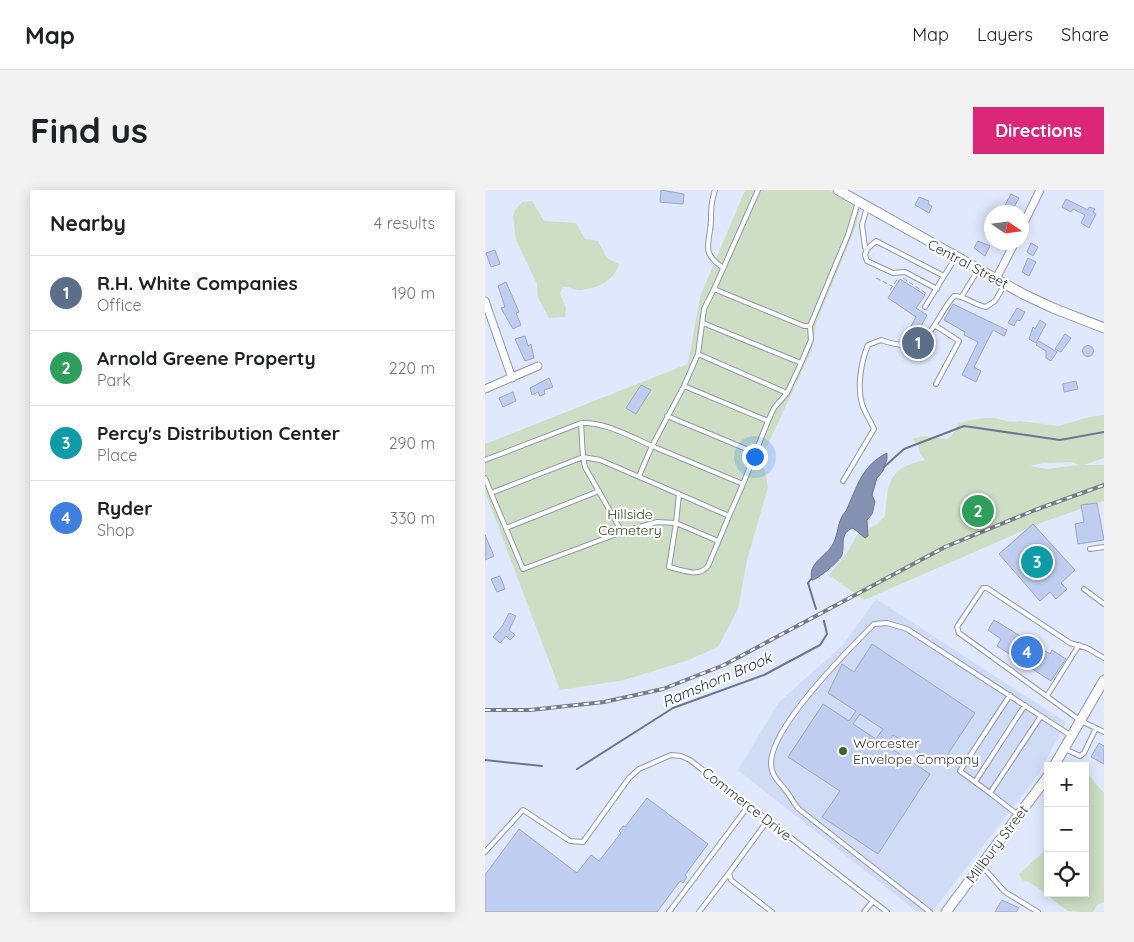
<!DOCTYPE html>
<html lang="en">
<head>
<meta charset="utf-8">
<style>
  body { margin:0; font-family:Quicksand,sans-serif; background:#f2f2f2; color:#202124 }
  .controls { position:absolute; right:15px; bottom:15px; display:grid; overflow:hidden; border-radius:0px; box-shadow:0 2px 12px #0003 }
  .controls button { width:45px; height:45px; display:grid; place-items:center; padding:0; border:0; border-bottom:1px solid #e0e0e0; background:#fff; color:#202124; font:25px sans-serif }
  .compass { position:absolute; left:499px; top:15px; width:45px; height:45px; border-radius:50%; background:#fff; box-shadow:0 2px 12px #0003; rotate:103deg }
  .you { position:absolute; left:269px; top:266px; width:18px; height:18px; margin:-12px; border:4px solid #fff; border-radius:50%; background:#1a73e8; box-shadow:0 0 0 8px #1a73e833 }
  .badge { display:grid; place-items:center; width:32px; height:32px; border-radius:50%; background:#db2777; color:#fff; font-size:16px; font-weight:700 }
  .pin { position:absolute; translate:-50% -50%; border:2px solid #fff; box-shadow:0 1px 5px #0006 }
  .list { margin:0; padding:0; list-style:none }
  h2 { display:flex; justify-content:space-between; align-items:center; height:65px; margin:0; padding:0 20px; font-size:21px }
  h2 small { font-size:16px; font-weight:400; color:#757577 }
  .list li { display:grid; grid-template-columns:32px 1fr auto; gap:15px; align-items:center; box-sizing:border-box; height:75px; padding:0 20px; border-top:1px solid #e0e0e0 }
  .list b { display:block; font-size:19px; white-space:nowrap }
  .list p { margin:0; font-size:16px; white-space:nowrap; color:#757577 }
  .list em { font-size:16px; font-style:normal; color:#757577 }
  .icon { flex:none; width:28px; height:28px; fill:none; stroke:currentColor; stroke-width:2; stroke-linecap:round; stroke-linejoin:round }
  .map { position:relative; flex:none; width:619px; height:722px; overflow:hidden; border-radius:0px }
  header { display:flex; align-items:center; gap:30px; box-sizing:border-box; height:70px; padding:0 25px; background:#fff; border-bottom:1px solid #e0e0e0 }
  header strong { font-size:24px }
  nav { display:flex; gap:28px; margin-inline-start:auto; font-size:18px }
  .intro { display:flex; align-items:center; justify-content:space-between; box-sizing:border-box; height:120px; padding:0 30px }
  h1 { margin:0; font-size:35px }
  .button { padding:12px 22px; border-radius:0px; background:#db2777; color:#fff; font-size:18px; font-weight:700 }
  main { display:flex; gap:30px; padding:0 30px }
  aside { flex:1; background:#fff; border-radius:0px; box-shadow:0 2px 12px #0003 }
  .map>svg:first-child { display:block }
</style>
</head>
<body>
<header>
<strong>Map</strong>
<nav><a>Map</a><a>Layers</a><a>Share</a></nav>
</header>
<div class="intro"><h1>Find us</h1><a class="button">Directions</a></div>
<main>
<aside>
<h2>Nearby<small>4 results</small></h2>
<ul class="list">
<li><span class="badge" style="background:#5c6f8a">1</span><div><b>R.H. White Companies</b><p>Office</p></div><em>190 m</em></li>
<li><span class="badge" style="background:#2e9e5b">2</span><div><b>Arnold Greene Property</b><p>Park</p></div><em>220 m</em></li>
<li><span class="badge" style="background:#0f9aa8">3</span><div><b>Percy's Distribution Center</b><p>Place</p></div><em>290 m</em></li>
<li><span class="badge" style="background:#3f7fe0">4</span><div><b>Ryder</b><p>Shop</p></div><em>330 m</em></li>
</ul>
</aside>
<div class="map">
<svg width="619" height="722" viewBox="0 0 619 722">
  <rect width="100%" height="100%" fill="#e0e8fd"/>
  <!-- built -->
  <path fill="#d0dbf5" d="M391,409L581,532L553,585L447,722H432L253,580L294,512L358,455Z"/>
  <!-- green -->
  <path fill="#cddec4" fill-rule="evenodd" d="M260,0H345L375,19L371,36L331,134L327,160L277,267L283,297L262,370L253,419L233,457L201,471L139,490L75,500L0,302V254L203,174L215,107Z
    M47,11L59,31L91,33L100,49L113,51L122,68L134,74C130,91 109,100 93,100C88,100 84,96 78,97L75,104L81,118L80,127L64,128L53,108L52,94L31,50L28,26L30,20L37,12Z
    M619,225V268L599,275H619V311L558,332L379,410L344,385L362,363L372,345L392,334L400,326C403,292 403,278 440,270L435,263L433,254L427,249L438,246L461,249L467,245L473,234C483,230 495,228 506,228C516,228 524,234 534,231L574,236L604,227ZM587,272L594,275L562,279L545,276L558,273Z
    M600,581L619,603V712L612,715L608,722C601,722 589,722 583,721C568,712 554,694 537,690L534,684L563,658V703H600Z"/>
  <!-- water -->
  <path fill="#8491b2" stroke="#6c7690" d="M402,263V269L398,281L392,288L387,305L390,312L387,324L382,330L383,346L380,348L368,338C354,343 360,355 357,365C355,371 332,390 327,390C322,373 341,367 348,354C354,343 352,330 361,321C372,297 377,275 402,263Z"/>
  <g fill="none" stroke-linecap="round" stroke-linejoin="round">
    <!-- stream -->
    <path stroke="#6c7690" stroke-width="2" d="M399,277L419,259L479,236L575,250L619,242
      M326,389L323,393L331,419
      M0,570L57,576
      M92,579L188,518L279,485L335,455L342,444L339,431"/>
  </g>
  <!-- building -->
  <path fill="#bfcdf0" stroke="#9ea6ba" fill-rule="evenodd" d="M176,0L199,4L198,14L175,12Z
    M526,4L534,8L527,21L519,17Z
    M434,7L444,11L443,14L447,16L444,23L430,15Z
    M581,9L603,20L604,17L610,19L608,22L611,24L604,38L596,33L600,25L588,19L586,22L577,17Z
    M493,51L505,56L500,66L489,58Z
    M546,53L553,57L548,66L542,62Z
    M10,60L15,74L6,77L1,63Z
    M543,68L551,72L544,86L537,82Z
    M415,89L440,105L431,118L442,125L433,142L425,138L431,127L403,108Z
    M21,92L34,122L31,123L36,135L28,139L16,118L20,117L13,96Z
    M468,114L522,140L519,146L508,140L489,177L496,181L491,192L477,185L493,152L479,145L480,142L459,130Z
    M532,118L540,122L535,131L532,130L529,136L523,133Z
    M555,130L561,134L551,153L544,149L548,137L550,139Z
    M580,144L586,148L576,162L570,159Z
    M40,146L43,156L46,154L49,168L40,171L30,149Z
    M554,151L572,162L566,171L561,168V161L551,155Z
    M597.5 161a5.5 5.5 0 1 1 11 0a5.5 5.5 0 1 1-11 0Z
    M64,188L68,197L59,200L60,204L55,206L53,202L47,205L45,198Z
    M591,191L593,199L579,202L578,194Z
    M156,195L166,200L151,224L141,218Z
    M28,202L31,211L18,217L14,208Z
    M612,313L619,350L593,354L590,334L599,332L596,315Z
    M548,334L590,380L576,393L582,399L571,409L565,402L555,411L514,364Z
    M0,345L9,366L0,370Z
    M15,386L20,399L12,402L6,389Z
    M24,423L31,426L24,440L30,445L25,450L21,446L15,453L8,447L18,435Z
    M509,430L565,464L567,460L581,469L566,491L512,456L516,449L503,440Z
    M387,454L490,523L455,576L408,545L401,555L445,584L393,664L337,627L355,601L303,567L338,514L364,531L371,521L343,503L357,474L369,482ZM375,524L398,539L391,549L368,534Z
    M614,553L619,556V574L606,567Z
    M162,608L223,654L200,685L202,687L198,693L195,691L172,722H0V685L34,639L92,683L106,665L114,671L136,643L134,641L138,636L140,637Z
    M517,710L534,718L531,722H510Z"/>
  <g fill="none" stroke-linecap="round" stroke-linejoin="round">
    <!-- service casing -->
    <g stroke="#9097aa" stroke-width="6">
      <path id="service" d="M230,0C226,12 226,20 226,32C224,56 216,62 238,78
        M273,0L229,99L319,136H325L363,45L373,12
        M382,17L377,35L380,57L382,59L391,51L459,86L471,67
        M382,59L380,65L382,71L408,83L420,82L452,99
        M477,106L493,80
        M440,117L459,86
        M218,133L316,173L302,203
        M451,136L474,151L451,194
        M213,164L219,119L229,99
        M316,173L326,150L325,136
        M199,196L213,164L302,203L289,218L283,231
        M182,226L271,263
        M0,270L96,233
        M154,286L167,256C144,246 121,232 96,233L98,267L115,270L194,304
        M0,288L6,303
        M358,291L389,239C385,230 380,223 377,214C372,196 376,172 383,155L396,150C446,168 444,135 469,106C481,106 489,115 501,117L510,111L520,94
        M244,326L258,294L167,256L199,196L283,231L258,294
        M21,338L114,301
        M137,342L38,379L6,303L98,267L100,277L137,342L172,332L191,333L184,377C197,380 214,388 223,376L244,326L194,304L191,333L233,351
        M605,359L619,357
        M599,399L619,414
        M619,468L602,458L585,453L502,398H498L472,437L474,443L596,531L619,542
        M525,505L475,581L505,603L556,526
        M562,506L594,455
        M580,559L595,566L599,563L611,538
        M490,592L540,515
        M505,603L533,625
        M283,630L244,683L246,690L287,722
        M0,662L38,620L85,651L98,652L144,588L154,579L186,565L196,566L205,570L402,722
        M496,675L520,702L553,722
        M184,722L264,615
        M214,722L244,683
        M379,722L388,711
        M445,722L315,620C309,615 307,608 302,602C295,592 286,587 286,573C286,537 362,461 389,434L402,433L422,439L585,545"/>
    </g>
    <!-- minor casing -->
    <g stroke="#9097aa" stroke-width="9">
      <path id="minor" d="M536,39L555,0
        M511,89L530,52
        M0,111L27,188
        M0,199L53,176"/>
    </g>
    <!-- tertiary casing -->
    <g stroke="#9097aa" stroke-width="11">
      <path id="tertiary" d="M353,0L538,104L568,118L619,138
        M569,576L619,490
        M461,722L563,586"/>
    </g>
    <!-- path -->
    <path stroke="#99a0af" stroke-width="1" stroke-dasharray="5 2.5" stroke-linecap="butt" d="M391,88L407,96
      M418,88L442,104
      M405,100L413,88"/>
    <!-- service -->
    <use href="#service" stroke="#fff" stroke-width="4"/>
    <!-- minor -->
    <use href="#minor" stroke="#fff" stroke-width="7"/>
    <!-- tertiary -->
    <use href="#tertiary" stroke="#fff" stroke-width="9"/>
    <!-- rail casing -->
    <g stroke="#777c89" stroke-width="4">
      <path id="rail" d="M0,520H45L119,512L178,499L239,475L460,357L550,320L619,295"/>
    </g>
    <!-- rail -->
    <use href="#rail" stroke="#fff" stroke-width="2" stroke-dasharray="5.5" stroke-linecap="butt"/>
  </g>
  <!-- markers -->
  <circle fill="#3d6622" stroke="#fff" stroke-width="2" cx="358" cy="561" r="5"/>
  <g text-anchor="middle" stroke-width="4.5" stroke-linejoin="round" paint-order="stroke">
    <!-- street labels -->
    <g font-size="14" fill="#33373f" stroke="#fff">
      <text transform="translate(483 74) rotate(28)" y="5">Central Street</text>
      <text transform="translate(262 614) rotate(38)" y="5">Commerce Drive</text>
      <text transform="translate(512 654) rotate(-53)" y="5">Millbury Street</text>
    </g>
    <!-- park labels -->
    <g font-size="14" fill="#284515" stroke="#fff">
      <text x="145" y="329">Hillside<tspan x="145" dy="16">Cemetery</tspan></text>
    </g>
    <!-- poi labels -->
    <g font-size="14" fill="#33373f" stroke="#fff" text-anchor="start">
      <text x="368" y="558">Worcester<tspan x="368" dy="16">Envelope Company</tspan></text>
    </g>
    <!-- water labels -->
    <g font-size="15" font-style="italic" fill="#1c2955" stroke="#fff">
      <text transform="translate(232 490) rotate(-23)" y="5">Ramshorn Brook</text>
    </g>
  </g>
</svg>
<div class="controls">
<button>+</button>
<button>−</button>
<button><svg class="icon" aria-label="locate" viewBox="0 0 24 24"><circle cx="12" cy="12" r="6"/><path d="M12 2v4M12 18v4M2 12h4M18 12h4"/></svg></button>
</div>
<svg class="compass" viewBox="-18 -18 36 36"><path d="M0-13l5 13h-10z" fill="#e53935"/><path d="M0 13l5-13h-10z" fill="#757577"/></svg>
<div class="you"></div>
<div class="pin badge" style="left:433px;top:153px;background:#5c6f8a">1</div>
<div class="pin badge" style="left:493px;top:321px;background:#2e9e5b">2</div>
<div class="pin badge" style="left:552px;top:372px;background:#0f9aa8">3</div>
<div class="pin badge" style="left:542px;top:462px;background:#3f7fe0">4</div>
</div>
</main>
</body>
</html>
